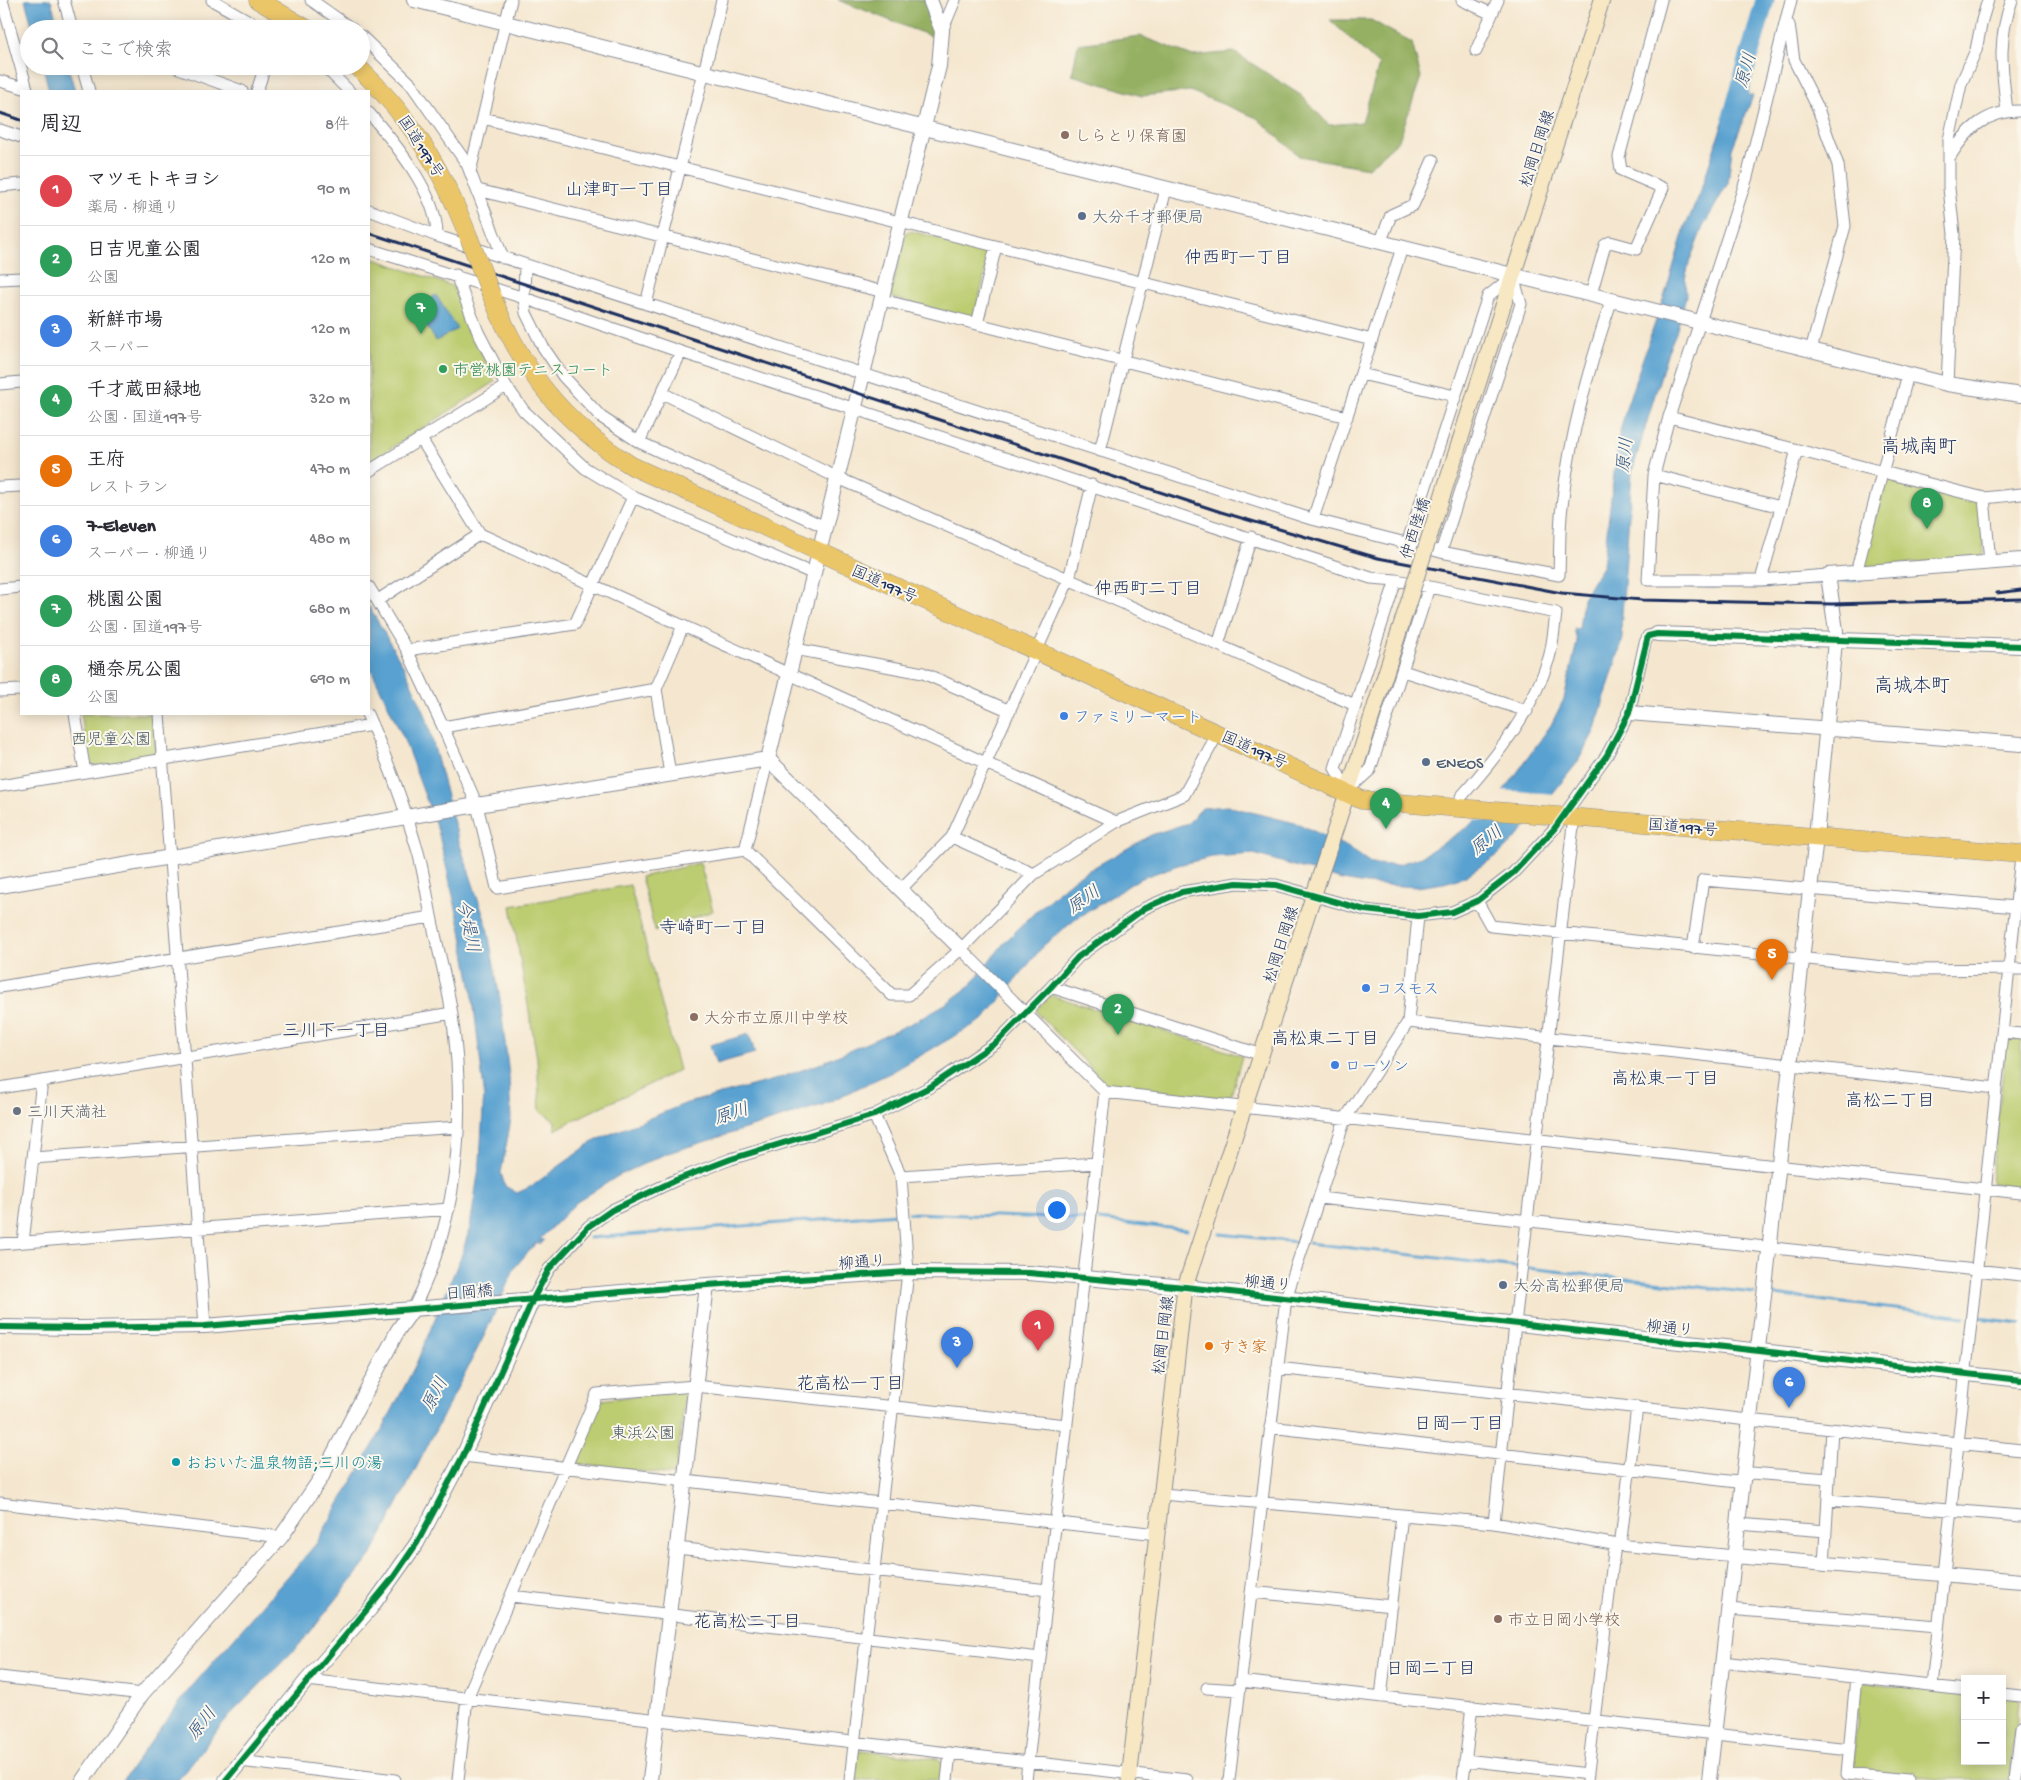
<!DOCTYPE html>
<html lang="ja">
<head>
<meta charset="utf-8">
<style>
  body { margin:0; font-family:"Gochi Hand","Klee One",sans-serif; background:#f7f7f7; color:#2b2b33 }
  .controls { position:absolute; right:15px; bottom:15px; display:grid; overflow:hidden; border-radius:0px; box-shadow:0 2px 12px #0003 }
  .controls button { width:45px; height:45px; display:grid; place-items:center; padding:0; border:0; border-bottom:1px solid #e1e1e2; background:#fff; color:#2b2b33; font:25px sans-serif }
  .you { position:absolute; left:1056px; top:1209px; width:18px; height:18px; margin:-12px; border:4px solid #fff; border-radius:50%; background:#1a73e8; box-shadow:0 0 0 8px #1a73e833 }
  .badge { display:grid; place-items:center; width:32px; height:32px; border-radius:50%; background:#7c3aed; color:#fff; font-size:16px; font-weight:700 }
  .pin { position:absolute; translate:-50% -41px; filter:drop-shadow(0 1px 2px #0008) }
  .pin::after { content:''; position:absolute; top:26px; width:18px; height:15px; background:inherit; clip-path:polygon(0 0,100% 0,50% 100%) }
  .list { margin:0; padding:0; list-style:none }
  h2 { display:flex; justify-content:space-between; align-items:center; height:65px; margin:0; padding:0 20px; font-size:21px }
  h2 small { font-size:16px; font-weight:400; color:#7c7c81 }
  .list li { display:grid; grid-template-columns:32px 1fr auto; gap:15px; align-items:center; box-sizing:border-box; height:70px; padding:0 20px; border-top:1px solid #e1e1e2 }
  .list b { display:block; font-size:19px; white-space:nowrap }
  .list p { margin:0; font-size:16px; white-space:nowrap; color:#7c7c81 }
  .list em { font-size:16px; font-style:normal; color:#7c7c81 }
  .icon { flex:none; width:28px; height:28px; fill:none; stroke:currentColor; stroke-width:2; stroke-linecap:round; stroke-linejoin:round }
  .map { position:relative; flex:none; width:2021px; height:1780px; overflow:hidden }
  .search { position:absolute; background:#fff; box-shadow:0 2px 12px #0003; left:20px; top:20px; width:350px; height:55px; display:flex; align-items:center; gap:12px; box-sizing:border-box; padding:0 18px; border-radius:28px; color:#7c7c81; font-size:19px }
  .panel { position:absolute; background:#fff; box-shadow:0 2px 12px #0003; left:20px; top:90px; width:350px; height:625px; border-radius:0px }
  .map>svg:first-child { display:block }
</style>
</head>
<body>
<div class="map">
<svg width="2021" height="1780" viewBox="0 0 2021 1780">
  <rect width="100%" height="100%" fill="#fbf7ec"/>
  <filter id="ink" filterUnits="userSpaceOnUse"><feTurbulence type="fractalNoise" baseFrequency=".02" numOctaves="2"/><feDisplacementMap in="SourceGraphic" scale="10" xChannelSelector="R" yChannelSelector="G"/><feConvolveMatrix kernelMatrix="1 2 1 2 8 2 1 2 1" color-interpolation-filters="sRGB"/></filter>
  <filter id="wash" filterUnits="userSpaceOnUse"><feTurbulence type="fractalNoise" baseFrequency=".0096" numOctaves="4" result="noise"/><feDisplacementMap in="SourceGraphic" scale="20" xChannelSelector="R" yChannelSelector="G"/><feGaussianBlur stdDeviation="1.12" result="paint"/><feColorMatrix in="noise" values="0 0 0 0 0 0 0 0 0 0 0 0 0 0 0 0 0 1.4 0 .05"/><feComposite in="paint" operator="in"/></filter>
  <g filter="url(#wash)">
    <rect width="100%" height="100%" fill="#f5e7cf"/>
    <!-- green -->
    <path fill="#bccc6f" stroke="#6c7e66" d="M910,231L987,250L990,254L975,314L971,318L893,298L891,293L906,232Z
      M369,257L452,286L495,382L369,462Z
      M1891,478L1976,500L1980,505L1984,553L1980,557L1865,567L1863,564L1885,481Z
      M81,714H154L156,752L153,756L93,767L89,764Z
      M700,863L713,911L655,931L641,877Z
      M630,885L679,1070C638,1091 595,1108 555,1130V1121L540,1111L537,1058L511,906Z
      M1051,995L1242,1056L1230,1099L1108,1085L1038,1014L1036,1010Z
      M2013,1038L2021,1039V1188L1991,1183L2006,1042Z
      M681,1391L685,1395L676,1471L674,1475L578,1464L574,1460L600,1400Z
      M1862,1682L1965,1694V1761H2002V1698L2016,1699L2018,1702L2009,1780H1945L1855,1770L1852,1765Z
      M862,1750L939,1759L944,1765L942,1780H853L856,1753Z"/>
    <!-- forest -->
    <path fill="#95b062" stroke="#587060" d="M838,0H926L935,22L934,37C901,26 871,12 838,0Z
      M1330,20H1371L1412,43L1421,77L1399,140L1368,168L1299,156L1257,118L1190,91L1142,96L1072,75L1078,44L1140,36L1193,56L1234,52L1302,96L1329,125L1362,122L1379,65Z"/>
    <!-- water -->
    <path fill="#59a1d0" stroke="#3a6897" d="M25,0H51L59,29H33Z
      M43,66H68L75,91H49Z
      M1733,91L1753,96L1732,149L1728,183L1703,227L1690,260L1685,279L1686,296L1676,333L1668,351L1632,472L1621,629L1623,639L1594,732L1577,763L1521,833L1498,855L1464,877L1444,883L1417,887L1367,884L1342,880L1254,854L1212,857L1178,865L1139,879L1076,919L1044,945L984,1019L892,1072L822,1105L665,1154L618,1176L577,1202L540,1239L544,1240L542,1243H536L515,1267L485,1334L371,1556L303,1641L228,1717L178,1780H123L188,1691L316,1544L382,1430L416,1364L462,1254L470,1227L480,1161L484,1091L472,991L461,930L438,831L403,737L369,665V606L405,669L426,716L459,842L487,926L500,999L509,1076L511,1119L501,1173L505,1186L517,1193L532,1186L591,1143L608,1135L687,1103L774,1080L819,1064L912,1023L947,1003L970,986L1004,943L1036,911L1075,878L1151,835L1188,823L1202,808L1227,806L1299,824L1349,848L1372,864L1396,865L1421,857L1469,826L1509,784L1551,725L1564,699L1577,642L1574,628L1579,629L1583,598L1603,565L1618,440L1627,405L1667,288L1685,227L1699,196Z
      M436,295L457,329L436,341L416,308Z
      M749,1034L755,1053L716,1064L710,1045Z"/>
    <!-- pier -->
    <path fill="#f5e7cf" d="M1500,790L1556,794L1531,824L1472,820Z"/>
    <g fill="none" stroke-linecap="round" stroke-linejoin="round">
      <!-- stream -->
      <path stroke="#59a1d0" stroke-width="3" d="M1840,581L1861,579
        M1643,586L1767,587L1821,583
        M909,1213L1084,1219
        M1099,1220L1187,1230
        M1220,1234L1297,1242
        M589,1238L897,1214
        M1308,1243L1517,1267
        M1528,1268L1754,1293
        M1774,1295L1965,1317
        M1978,1318L2021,1323"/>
      <!-- river -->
      <path stroke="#59a1d0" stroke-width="19" d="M1732,117L1765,0"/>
    </g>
  </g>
  <g filter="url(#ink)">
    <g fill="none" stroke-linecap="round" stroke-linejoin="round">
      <!-- minor casing -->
      <g stroke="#888b96" stroke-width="13">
        <path id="minor" d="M2,0L27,89
          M64,0L72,29
          M212,0L263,29
          M311,0L352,29
          M1462,0L1492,14
          M1791,0L1747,177L1669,417L1654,475L1648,580H1761L1828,575
          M1789,25L1794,60L1817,106L1838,165L1845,226L1811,350
          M942,31L955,0
          M361,36L411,84L467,164L503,258
          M1476,51L1498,0
          M82,66L89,91
          M173,66L242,91
          M324,66L349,91
          M0,81L27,89
          M257,91L265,66
          M2007,111C2002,70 1997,40 2012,0
          M369,113C395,143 438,195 437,236
          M483,118L1372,340
          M0,130L21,137
          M1949,158C1966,130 1986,110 2021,111
          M470,172L511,0
          M0,186L21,184
          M478,190L884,292
          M369,210L437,236L1308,518L1441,552L1559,575C1560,552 1559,529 1562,506C1570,434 1589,367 1612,299
          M1380,243L1391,215L1413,205L1433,160
          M369,249L524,298L681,352L1371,578L1396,580L1556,613C1554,628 1553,644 1549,658C1532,712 1498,755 1461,797
          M525,265L524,298L526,313L543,347L563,376L601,417L639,442L825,527
          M456,275L478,332L506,386L524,411L585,468L633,497L814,574
          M0,279L21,278
          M1591,294L1605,245L1610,242L1636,249L1663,188L1621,170L1619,157L1661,0
          M882,300L1347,417
          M646,304L722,0
          M977,324L996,246
          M1361,374L1455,396
          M0,384L21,382
          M1947,384L1954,234L1949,188V140L1961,84L1976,50L1982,20L1988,0
          M662,393L838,478L1355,705
          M1669,417L1984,498L2021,494
          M421,439L480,534L1116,822
          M639,442L681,352
          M1100,451L1166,189
          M369,471L506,386
          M1654,475L1781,507
          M0,487L21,486
          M1984,498L1990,562
          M1313,519L1402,248
          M1407,544L1488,296L1513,276L1521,304L1441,552
          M1856,573L1908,374
          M1396,580L1335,768L1347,791L1370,770L1429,587
          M1761,580L1797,450
          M369,587L407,650L443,727L477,805L497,888L745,850
          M0,589L21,587
          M378,600L480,534
          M1218,645L1251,537
          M795,649L923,673L1010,711
          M407,650L575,624L633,497
          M1403,671L1527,711
          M0,691L21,690
          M75,714L85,772
          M159,714L205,1326
          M367,714C387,758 404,805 418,852C425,877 428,904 434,930C440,958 448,986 452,1015C466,1115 460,1218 413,1309
          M443,727L656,689
          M670,774L656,689L683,626
          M0,786L372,725
          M952,837L1034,874
          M745,850L892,995H909L961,949L1034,874L1116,822L1184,795L1218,733
          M745,850L768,759
          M901,889L952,837L1069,579L1092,485
          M1477,901L1491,926L1913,970L2021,969
          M1693,948L1703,880L2016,907
          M961,949L1105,1092L2021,1193
          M0,987L431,917
          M1051,987L1262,1055
          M1408,1022L1996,1088
          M2002,1032L2021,1034
          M0,1088L452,1013
          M33,1158L458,1127
          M901,1176L1097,1163
          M1319,1198L2021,1275
          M23,1242L42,1081
          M0,1244L449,1209
          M533,1299L549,1269L589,1226L612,1210L676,1180L731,1159L874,1115L930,1087L997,1042L1051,987L1078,957L1145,908L1182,892L1237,883L1276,885L1365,910L1418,916L1452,912L1477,901L1513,873L1554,829L1607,755L1629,713L1645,643L1648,636L1657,634
          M1277,1368L2021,1450
          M1270,1427L1737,1482L1751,1473L1829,1479
          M463,1456L1157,1534
          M1162,1494L1494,1523L1618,1545L1735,1556
          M1828,1500L2021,1516
          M0,1503L281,1537
          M1494,1523L1515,1324L1574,817
          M1738,1524L1826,1531
          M677,1548L1048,1590
          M1824,1565L1832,1429
          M1251,1592L1392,1606
          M511,1596L1040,1658
          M1728,1609L1938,1626
          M1722,1662L1965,1690
          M0,1677L142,1694
          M1856,1677L1847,1774L1908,1780
          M307,1680L1187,1780
          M1240,1681L1849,1749
          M1932,1686L2021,857
          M1207,1688L1239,1690
          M2002,1694L2021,1696
          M1381,1697L1402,1515
          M1465,1760L1588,1774
          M240,1761L395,1780
          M458,1780L467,1698L597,1394L695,1386L1067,1425
          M850,1780L908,1272L901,1176L874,1115
          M947,1780L950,1753
          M1026,1780L1105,1092
          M1229,1780L1286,1298L1345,1119L1408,1022L1418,916
          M1463,1780L1472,1706
          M1587,1780L1614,1552L1621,1539L1637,1407
          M2015,1780L2021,1729"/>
      </g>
      <!-- tertiary casing -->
      <g stroke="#888b96" stroke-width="16">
        <path id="tertiary" d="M414,0L1947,384L2021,395
          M1657,634L2021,646
          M1629,713L2021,744
          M768,759L939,66L942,31L930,0
          M768,759L961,949
          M0,886L477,805L768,759
          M0,1327L81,1328L205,1326L707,1285L908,1272L1029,1273L1185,1287L2021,1380
          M1735,1556L2021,1581
          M83,1780L142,1694L281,1537L321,1478L398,1330L413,1309
          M226,1780L307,1680L370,1609L417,1543L463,1456L533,1299
          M650,1780L707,1285
          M1709,1780L1816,837L1836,631L1828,575L2021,560"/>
      </g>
      <!-- secondary casing -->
      <g stroke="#888b96" stroke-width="17">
        <path id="secondary" d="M1503,306L1602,0
          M1129,1780L1185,1287L1358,760"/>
      </g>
      <!-- trunk casing -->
      <g stroke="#888b96" stroke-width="19">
        <path id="trunk" d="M258,0L307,29
          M357,66C413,120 441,167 469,238
          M491,294C521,370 562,422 632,466L1362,800L2021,854"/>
      </g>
      <!-- minor -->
      <use href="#minor" stroke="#fff" stroke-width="11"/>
      <!-- tertiary -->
      <use href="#tertiary" stroke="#fff" stroke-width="14"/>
      <!-- secondary -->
      <use href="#secondary" stroke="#f7e8c3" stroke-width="15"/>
      <!-- trunk -->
      <use href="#trunk" stroke="#ebc669" stroke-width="18"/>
      <!-- rail -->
      <path stroke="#1b2f5e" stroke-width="3" d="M0,113L21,120
        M369,233L1221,512L1378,558L1562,593L1642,600L1832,604L2021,599
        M1997,593L2021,590"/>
      <!-- secondary-bridge casing -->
      <g stroke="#888b96" stroke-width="17" stroke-linecap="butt">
        <path id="secondary-bridge" d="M1358,760L1503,306"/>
      </g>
      <!-- trunk-bridge casing -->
      <g stroke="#888b96" stroke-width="19" stroke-linecap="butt">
        <path id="trunk-bridge" d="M469,238L491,294"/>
      </g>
      <!-- secondary-bridge -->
      <use href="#secondary-bridge" stroke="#f7e8c3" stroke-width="15"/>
      <!-- trunk-bridge -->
      <use href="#trunk-bridge" stroke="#ebc669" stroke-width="18"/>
      <!-- cycleway casing -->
      <g stroke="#fbf7ec" stroke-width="9">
        <path id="cycleway" d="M0,1327L81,1328L205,1326L707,1285L908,1272L1029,1273L1185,1287L2021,1380
          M226,1780L393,1578L417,1543L463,1456L533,1299L549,1269L589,1226L612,1210L676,1180L731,1159L874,1115L930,1087L997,1042L1051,987L1078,957L1145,908L1182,892L1237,883L1276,885L1365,910L1418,916L1452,912L1477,901L1513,873L1554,829L1607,755L1629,713L1648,636L1657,634L2021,646"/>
      </g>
      <!-- cycleway -->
      <use href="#cycleway" stroke="#00873e" stroke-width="6"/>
    </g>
  </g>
  <!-- markers -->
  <g fill="#8d6e63" stroke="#fbf7ec" stroke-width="2">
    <circle cx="1065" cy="135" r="5"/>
    <circle cx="694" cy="1017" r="5"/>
    <circle cx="1498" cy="1619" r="5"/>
  </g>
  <g fill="#5c6f8a" stroke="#fbf7ec" stroke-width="2">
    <circle cx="1082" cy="216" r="5"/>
    <circle cx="1426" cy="762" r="5"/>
    <circle cx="1503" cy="1285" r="5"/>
  </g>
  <circle fill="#2e9e5b" stroke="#fbf7ec" stroke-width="2" cx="443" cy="369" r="5"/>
  <g fill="#3f7fe0" stroke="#fbf7ec" stroke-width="2">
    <circle cx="1064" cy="716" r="5"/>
    <circle cx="1366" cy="988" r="5"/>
    <circle cx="1335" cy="1065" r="5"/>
  </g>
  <circle fill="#6b7280" stroke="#fbf7ec" stroke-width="2" cx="17" cy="1111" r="5"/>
  <circle fill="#e8710a" stroke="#fbf7ec" stroke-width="2" cx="1209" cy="1346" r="5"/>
  <circle fill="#0f9aa8" stroke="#fbf7ec" stroke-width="2" cx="176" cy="1462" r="5"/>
  <g text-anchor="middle" stroke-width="4" stroke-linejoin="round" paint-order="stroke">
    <!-- education labels -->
    <g font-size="16" fill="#785e54" stroke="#fbf7ec" text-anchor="start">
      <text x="1075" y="141">しらとり保育園</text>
      <text x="704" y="1023">大分市立原川中学校</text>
      <text x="1508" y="1625">市立日岡小学校</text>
    </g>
    <!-- street labels -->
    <g font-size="16" fill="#1b2f5e" stroke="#fbf7ec">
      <text transform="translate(422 146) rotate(57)" y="6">国道197号</text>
      <text transform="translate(1536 148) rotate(-72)" y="6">松岡日岡線</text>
      <text transform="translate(1414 528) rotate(-72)" y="6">仲西陸橋</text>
      <text transform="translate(885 583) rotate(24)" y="6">国道197号</text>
      <text transform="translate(1255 749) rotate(24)" y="6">国道197号</text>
      <text transform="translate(1683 826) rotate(5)" y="6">国道197号</text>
      <text transform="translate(1280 944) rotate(-72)" y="6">松岡日岡線</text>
      <text transform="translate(862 1261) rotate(-4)" y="6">柳通り</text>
      <text transform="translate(1268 1282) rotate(6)" y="6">柳通り</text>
      <text transform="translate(469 1291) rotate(-5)" y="6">日岡橋</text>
      <text transform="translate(1670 1327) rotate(6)" y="6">柳通り</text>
      <text transform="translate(1162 1335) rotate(-83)" y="6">松岡日岡線</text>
    </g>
    <!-- service labels -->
    <g font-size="16" fill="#4e5e75" stroke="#fbf7ec" text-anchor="start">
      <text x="1092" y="222">大分千才郵便局</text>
      <text x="1436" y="768">ENEOS</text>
      <text x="1513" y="1291">大分高松郵便局</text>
    </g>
    <!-- leisure labels -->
    <g font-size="16" fill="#27864d" stroke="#fbf7ec" text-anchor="start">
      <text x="453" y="375">市営桃園テニスコート</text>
    </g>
    <!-- shop labels -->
    <g font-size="16" fill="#366cbe" stroke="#fbf7ec" text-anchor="start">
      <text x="1074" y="722">ファミリーマート</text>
      <text x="1376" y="994">コスモス</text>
      <text x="1345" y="1071">ローソン</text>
    </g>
    <!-- park labels -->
    <g font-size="16" fill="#435662" stroke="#fbf7ec">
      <text x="111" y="744">西児童公園</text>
      <text x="643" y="1438">東浜公園</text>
    </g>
    <!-- worship labels -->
    <g font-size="16" fill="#5b616d" stroke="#fbf7ec" text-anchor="start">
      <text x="27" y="1117">三川天満社</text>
    </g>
    <!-- food labels -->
    <g font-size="16" fill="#c56008" stroke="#fbf7ec" text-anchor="start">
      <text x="1219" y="1352">すき家</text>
    </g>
    <!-- culture labels -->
    <g font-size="16" fill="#0d838f" stroke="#fbf7ec" text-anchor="start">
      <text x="186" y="1468">おおいた温泉物語;三川の湯</text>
    </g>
    <!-- water labels -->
    <g font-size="18" font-style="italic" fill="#315786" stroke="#fbf7ec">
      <text transform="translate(1745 70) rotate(-74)" y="6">原川</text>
      <text transform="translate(1624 455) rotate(-84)" y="6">原川</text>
      <text transform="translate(1486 840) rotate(-39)" y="6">原川</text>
      <text transform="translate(1083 899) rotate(-35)" y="6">原川</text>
      <text transform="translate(469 926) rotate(78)" y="6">今堤川</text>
      <text transform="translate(731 1113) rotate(-18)" y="6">原川</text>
      <text transform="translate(434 1394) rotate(-62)" y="6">原川</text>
      <text transform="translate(201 1723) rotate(-52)" y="6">原川</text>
    </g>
    <!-- neighbourhood labels -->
    <g font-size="18" fill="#1b2f5e" stroke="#fbf7ec">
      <text x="619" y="195">山津町一丁目</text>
      <text x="1238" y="263">仲西町一丁目</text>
      <text x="1148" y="594">仲西町二丁目</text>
      <text x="713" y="933">寺崎町一丁目</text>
      <text x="336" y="1036">三川下一丁目</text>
      <text x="1325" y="1044">高松東二丁目</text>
      <text x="1665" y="1084">高松東一丁目</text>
      <text x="1890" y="1106">高松二丁目</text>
      <text x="850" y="1389">花高松一丁目</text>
      <text x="1459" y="1429">日岡一丁目</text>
      <text x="747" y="1627">花高松二丁目</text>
      <text x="1431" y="1674">日岡二丁目</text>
    </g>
    <!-- quarter labels -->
    <g font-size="19" fill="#1b2f5e" stroke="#fbf7ec">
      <text x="1919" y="452">高城南町</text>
      <text x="1912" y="691">高城本町</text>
    </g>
  </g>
</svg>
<div class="controls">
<button>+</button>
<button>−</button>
</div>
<div class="you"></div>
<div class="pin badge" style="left:1038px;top:1351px;background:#e0444e">1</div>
<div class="pin badge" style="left:1118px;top:1035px;background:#2e9e5b">2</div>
<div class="pin badge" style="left:957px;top:1368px;background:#3f7fe0">3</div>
<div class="pin badge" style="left:1386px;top:829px;background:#2e9e5b">4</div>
<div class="pin badge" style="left:1772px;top:980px;background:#e8710a">5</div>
<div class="pin badge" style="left:1789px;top:1408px;background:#3f7fe0">6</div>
<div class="pin badge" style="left:421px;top:334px;background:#2e9e5b">7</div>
<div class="pin badge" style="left:1927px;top:529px;background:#2e9e5b">8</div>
<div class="search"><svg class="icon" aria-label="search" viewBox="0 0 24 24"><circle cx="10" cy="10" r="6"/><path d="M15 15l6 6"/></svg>ここで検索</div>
<section class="panel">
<h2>周辺<small>8件</small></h2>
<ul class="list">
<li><span class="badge" style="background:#e0444e">1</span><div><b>マツモトキヨシ</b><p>薬局 · 柳通り</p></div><em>90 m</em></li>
<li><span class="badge" style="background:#2e9e5b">2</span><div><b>日吉児童公園</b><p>公園</p></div><em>120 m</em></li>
<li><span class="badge" style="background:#3f7fe0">3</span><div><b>新鮮市場</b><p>スーパー</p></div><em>120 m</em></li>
<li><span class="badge" style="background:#2e9e5b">4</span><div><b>千才蔵田緑地</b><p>公園 · 国道197号</p></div><em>320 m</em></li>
<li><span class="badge" style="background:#e8710a">5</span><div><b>王府</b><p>レストラン</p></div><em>470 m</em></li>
<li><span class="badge" style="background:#3f7fe0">6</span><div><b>7-Eleven</b><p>スーパー · 柳通り</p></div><em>480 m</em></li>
<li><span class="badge" style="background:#2e9e5b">7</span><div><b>桃園公園</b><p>公園 · 国道197号</p></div><em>680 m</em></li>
<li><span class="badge" style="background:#2e9e5b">8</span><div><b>樋奈尻公園</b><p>公園</p></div><em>690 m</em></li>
</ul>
</section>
</div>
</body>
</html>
